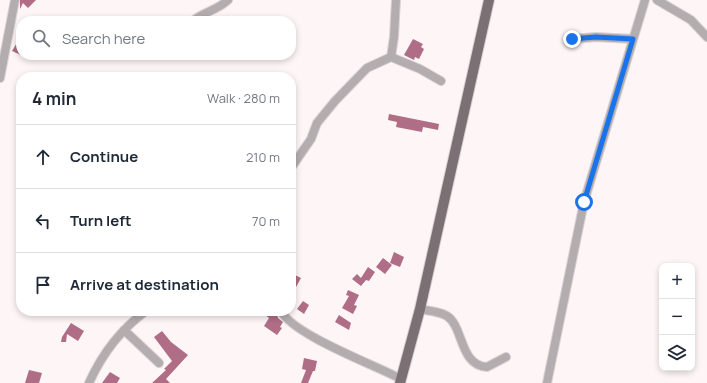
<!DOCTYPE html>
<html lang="en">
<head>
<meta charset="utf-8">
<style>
  body { margin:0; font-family:Manrope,sans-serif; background:#f6f6f7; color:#1f2937 }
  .controls { position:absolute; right:12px; bottom:12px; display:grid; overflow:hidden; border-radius:8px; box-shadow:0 2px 6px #0003 }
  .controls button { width:36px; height:36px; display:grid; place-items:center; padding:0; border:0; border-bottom:1px solid #e0e1e3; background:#fff; color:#1f2937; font:20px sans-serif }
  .stop { position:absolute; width:12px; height:12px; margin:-9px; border:3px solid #1a73e8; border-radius:50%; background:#fff }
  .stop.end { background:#1a73e8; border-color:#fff; box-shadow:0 1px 4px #0008 }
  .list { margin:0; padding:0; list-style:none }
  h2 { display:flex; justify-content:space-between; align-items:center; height:52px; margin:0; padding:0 16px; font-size:17px }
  h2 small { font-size:13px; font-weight:400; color:#747a83 }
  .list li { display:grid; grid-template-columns:26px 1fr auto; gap:12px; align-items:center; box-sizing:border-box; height:64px; padding:0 16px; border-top:1px solid #e0e1e3 }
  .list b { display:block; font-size:15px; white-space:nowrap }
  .list em { font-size:13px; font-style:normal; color:#747a83 }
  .icon { flex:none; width:22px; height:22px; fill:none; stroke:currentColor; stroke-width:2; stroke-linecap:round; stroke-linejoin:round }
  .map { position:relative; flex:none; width:707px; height:383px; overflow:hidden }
  .search { position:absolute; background:#fff; box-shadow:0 2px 6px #0003; left:16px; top:16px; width:280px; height:44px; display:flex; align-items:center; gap:10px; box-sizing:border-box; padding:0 14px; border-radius:16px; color:#747a83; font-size:15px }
  .panel { position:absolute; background:#fff; box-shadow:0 2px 6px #0003; left:16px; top:72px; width:280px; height:244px; border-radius:16px }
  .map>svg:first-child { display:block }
</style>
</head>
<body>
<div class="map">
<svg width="707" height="383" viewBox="0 0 707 383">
  <rect width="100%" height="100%" fill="#fef5f7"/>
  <!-- building -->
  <path fill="#af6e86" d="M20,0H36L28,8L23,3L20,9Z
    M21,36V55L12,51Z
    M413,39L423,44L421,47L424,49L419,59L415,57L414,60L404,55Z
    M389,114L439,124L438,130L423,127L422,132L396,127L397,122L388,120Z
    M394,252L404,257L400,267L390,263Z
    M383,258L392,265L385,274L376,267Z
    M368,267L375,272L369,281L366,280L361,286L352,279L357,274L361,278Z
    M291,273L301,278L295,289L291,287Z
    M348,290L359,295L354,305L357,306L353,314L342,308L349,296L346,295Z
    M303,301L309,305L304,314L297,309Z
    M260,311H276L278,318L283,322L280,327L282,328L277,335L264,326L269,318Z
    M339,315L351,323L349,330L335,322Z
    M71,323L84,331L78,341L67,334L66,342H61L62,337Z
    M162,331L171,342L188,355L166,379L170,383H152L166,370L164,369L172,361L154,337Z
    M304,358L317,361L315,371H313L308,383H301L306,370L302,369Z
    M29,370L42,373L39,383H25Z
    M110,372L120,378L117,383H102Z"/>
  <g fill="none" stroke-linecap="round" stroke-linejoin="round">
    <!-- minor casing -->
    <g stroke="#dbd2d4" stroke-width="10">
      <path id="minor" d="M657,0L691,20L707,37
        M193,21C203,12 218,10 228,0
        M572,39L596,37L633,39
        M391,57L420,69L441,81
        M0,78L15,0
        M291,168L311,139L317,123L335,101L367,68L391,57L394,37L396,0
        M420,309C428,311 439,311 447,316C464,327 459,365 487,367L506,357
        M281,311C293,334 369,363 395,376
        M124,330L159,363
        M89,383C102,354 120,330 146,311
        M547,383L584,202L645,0"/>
    </g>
    <!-- major casing -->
    <g stroke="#dbd2d4" stroke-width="12">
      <path id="major" d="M400,383L420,309L489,0"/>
    </g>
    <!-- minor -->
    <use href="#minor" stroke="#b4adaf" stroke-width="8"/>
    <!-- major -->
    <use href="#major" stroke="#7b7074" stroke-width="10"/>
  </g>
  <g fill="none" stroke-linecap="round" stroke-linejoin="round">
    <!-- route -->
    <path stroke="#1a73e8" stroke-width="5" d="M572,39L596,37L633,39L584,202"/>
  </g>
</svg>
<div class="controls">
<button>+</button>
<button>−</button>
<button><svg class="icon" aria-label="layers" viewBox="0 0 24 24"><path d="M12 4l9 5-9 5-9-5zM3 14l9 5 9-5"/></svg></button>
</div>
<div class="stop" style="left:584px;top:202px"></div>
<div class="stop end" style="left:572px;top:39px"></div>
<div class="search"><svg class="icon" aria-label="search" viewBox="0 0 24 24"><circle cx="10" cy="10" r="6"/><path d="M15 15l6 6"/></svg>Search here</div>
<section class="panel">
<h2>4 min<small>Walk · 280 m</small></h2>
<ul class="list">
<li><svg class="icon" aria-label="ahead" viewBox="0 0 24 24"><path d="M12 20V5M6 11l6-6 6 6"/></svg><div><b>Continue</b></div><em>210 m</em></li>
<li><svg class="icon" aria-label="left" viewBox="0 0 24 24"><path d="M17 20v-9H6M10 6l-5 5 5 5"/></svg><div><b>Turn left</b></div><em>70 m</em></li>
<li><svg class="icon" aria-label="arrive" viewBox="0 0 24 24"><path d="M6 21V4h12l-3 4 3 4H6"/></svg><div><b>Arrive at destination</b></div></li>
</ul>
</section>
</div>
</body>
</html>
